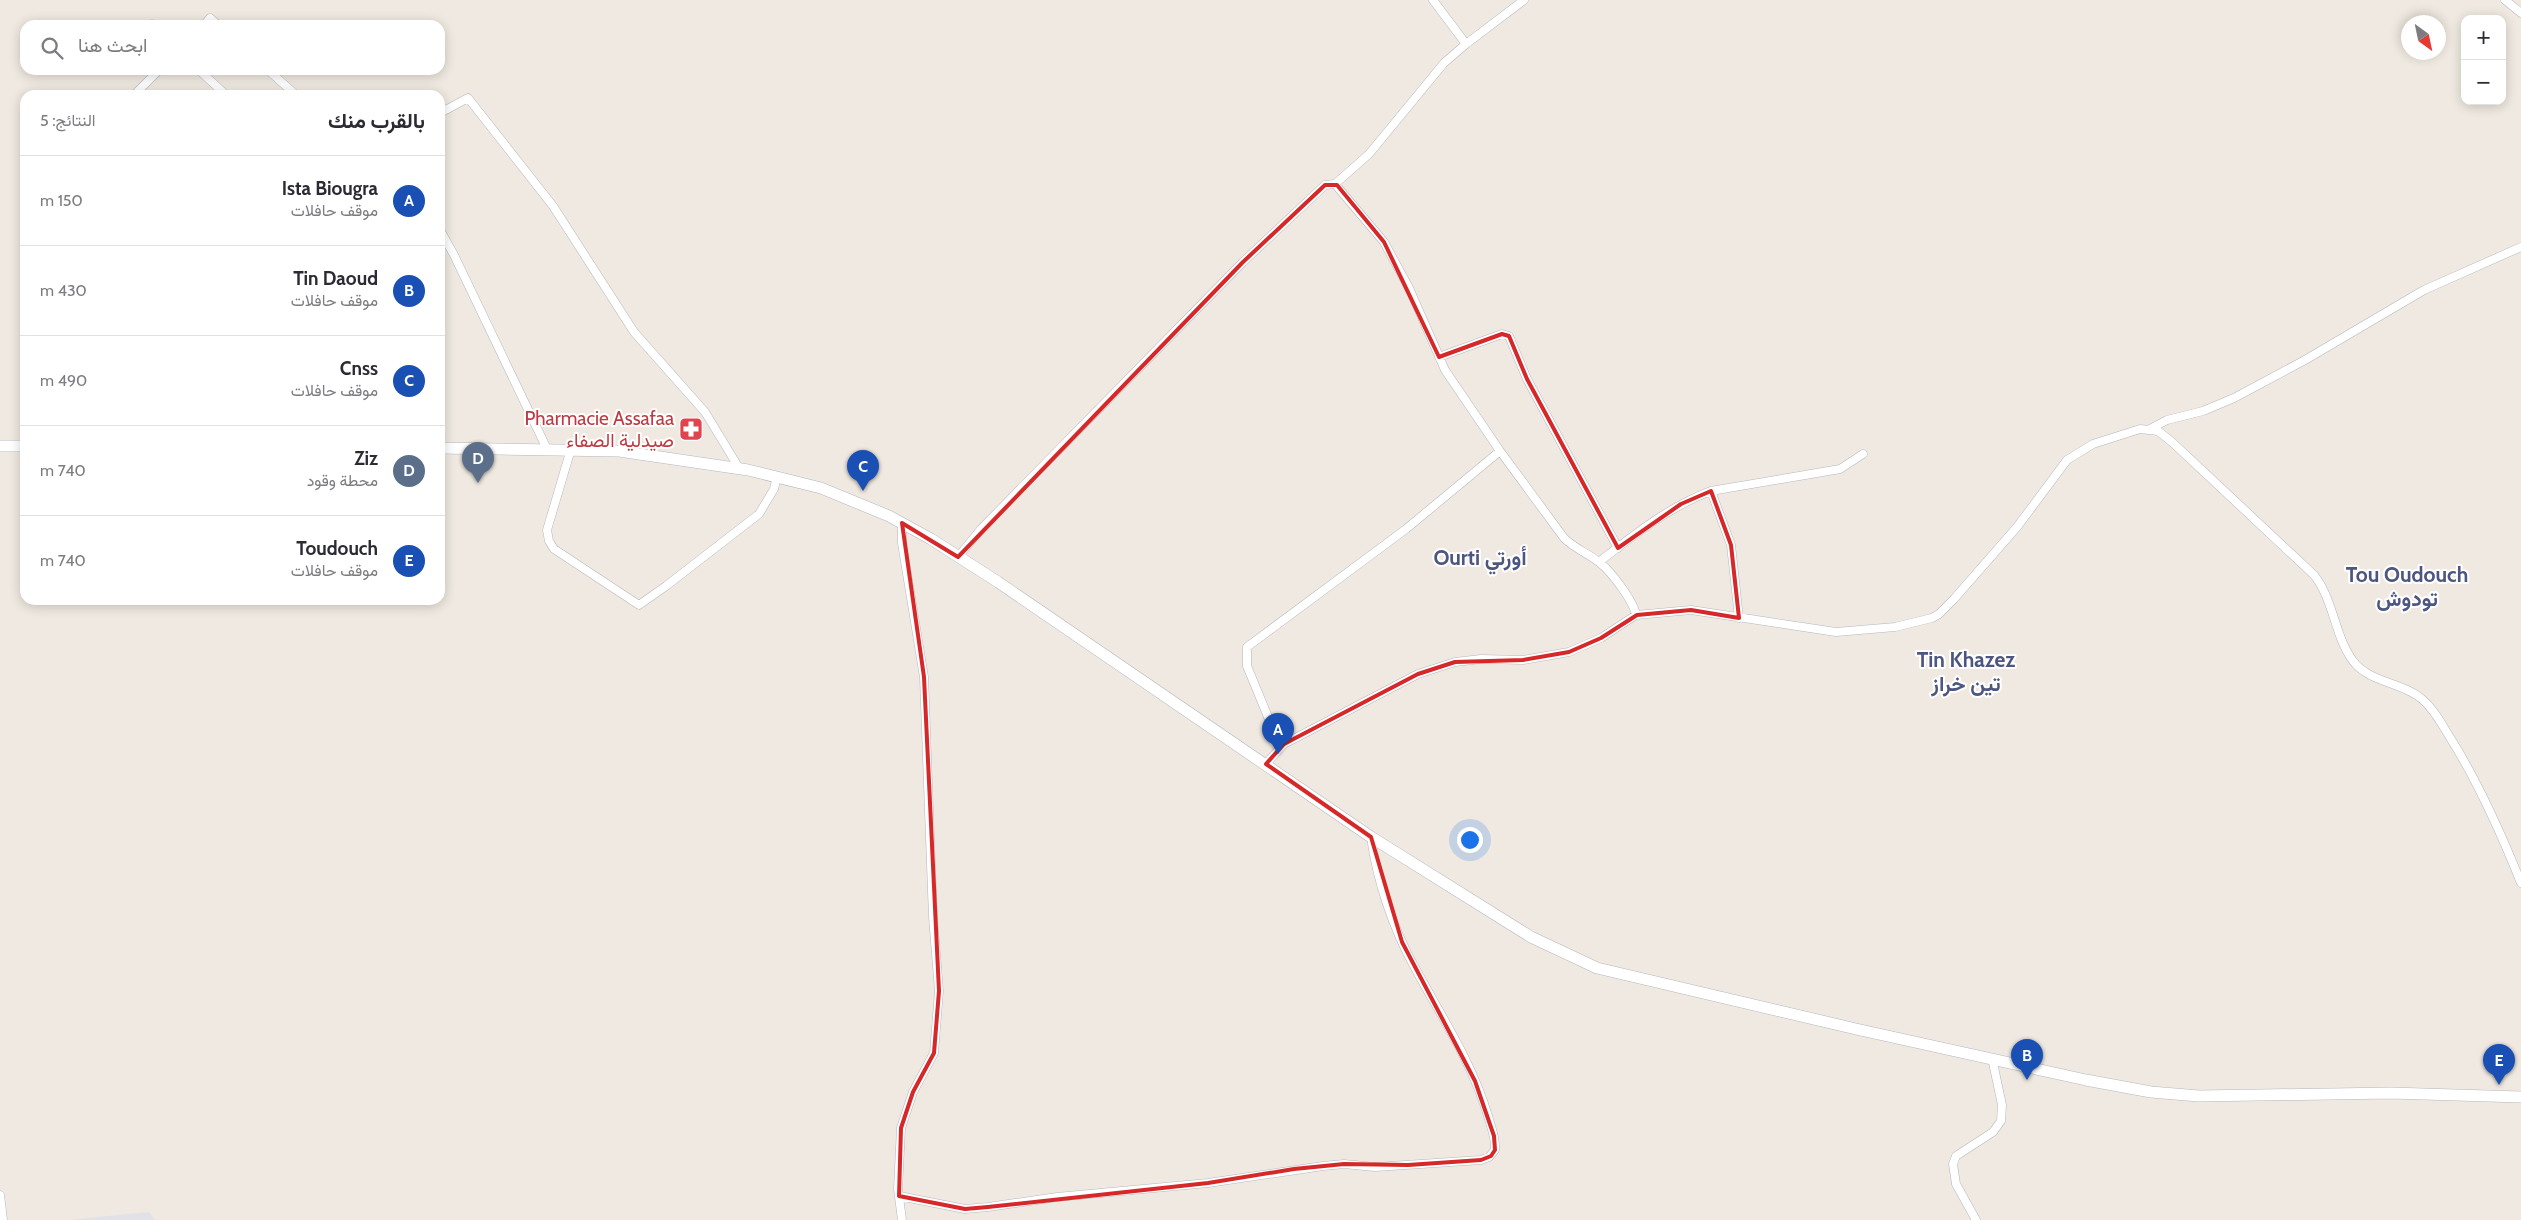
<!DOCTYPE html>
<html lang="ar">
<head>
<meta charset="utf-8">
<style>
  body { margin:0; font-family:Cabin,Vazirmatn,sans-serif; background:#f7f7f7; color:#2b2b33; direction:rtl }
  .controls { position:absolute; right:15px; top:15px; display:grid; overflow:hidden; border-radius:10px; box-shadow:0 2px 12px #0003 }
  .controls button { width:45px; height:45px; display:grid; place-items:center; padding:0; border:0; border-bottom:1px solid #e1e1e2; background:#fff; color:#2b2b33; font:25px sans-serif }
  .compass { position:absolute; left:2401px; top:15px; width:45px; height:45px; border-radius:50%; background:#fff; box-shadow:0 2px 12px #0003; rotate:147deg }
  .you { position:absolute; left:1469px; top:839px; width:18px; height:18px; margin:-12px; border:4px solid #fff; border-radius:50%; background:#1a73e8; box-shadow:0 0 0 8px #1a73e833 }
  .badge { display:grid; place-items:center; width:32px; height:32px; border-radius:50%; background:#4264fb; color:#fff; font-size:16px; font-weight:700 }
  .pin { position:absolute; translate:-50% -41px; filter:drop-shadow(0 1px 2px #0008) }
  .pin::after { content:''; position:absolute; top:26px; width:18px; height:15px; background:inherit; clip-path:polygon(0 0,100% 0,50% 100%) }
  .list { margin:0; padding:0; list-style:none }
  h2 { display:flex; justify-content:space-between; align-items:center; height:65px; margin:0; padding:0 20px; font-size:21px }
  h2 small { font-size:16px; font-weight:400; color:#7c7c81 }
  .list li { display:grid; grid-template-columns:32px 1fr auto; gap:15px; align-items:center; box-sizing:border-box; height:90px; padding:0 20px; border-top:1px solid #e1e1e2 }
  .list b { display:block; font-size:19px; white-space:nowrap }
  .list p { margin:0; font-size:16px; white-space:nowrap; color:#7c7c81 }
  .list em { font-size:16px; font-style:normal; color:#7c7c81 }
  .icon { flex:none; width:28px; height:28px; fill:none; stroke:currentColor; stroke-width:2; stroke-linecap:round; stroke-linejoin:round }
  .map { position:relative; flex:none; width:2521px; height:1220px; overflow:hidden; direction:ltr }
  .search { position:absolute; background:#fff; box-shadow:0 2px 12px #0003; left:20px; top:20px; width:425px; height:55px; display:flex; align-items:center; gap:12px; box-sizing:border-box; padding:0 18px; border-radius:15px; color:#7c7c81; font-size:19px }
  .panel { position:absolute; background:#fff; box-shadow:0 2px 12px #0003; left:20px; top:90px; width:425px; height:515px; border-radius:15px; direction:rtl }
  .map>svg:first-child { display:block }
</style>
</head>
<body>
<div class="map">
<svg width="2521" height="1220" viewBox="0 0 2521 1220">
  <rect width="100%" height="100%" fill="#efe9e1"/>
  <!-- industrial -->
  <path fill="#e3e1e8" d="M149,1212L155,1220H68Z"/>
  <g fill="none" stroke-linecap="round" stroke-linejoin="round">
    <!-- minor casing -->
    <g stroke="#b4b7c1" stroke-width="9">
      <path id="minor" d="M2505,0L2521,13
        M152,24L153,25
        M204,25L210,18L218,25
        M1466,44L1524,0
        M199,70L226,95
        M268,70L296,95
        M134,95L159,70
        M440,113L468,98L472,103L553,206L634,332L705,412L739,468
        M1335,184L1384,242L1409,288L1445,370L1500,451L1564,538C1575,549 1588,553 1600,563C1611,571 1634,602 1636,615
        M440,230L454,255L547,449
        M1439,357L1502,334L1509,336L1527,379L1618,548
        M2150,429L2167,420L2203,411L2234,398L2305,360L2424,290L2521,247
        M571,449L547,530L549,541L554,549L639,605L666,586L759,514L774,489L777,476
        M1711,491L1731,545L1739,618
        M902,523V543L924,677L933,917L939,991L934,1053L913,1092L901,1128L898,1189L902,1220
        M958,557L981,529L1243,262L1325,185L1335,184L1369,154L1444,63L1466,44L1433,0
        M1599,562C1634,535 1670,506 1711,491L1840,469L1863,454
        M1280,746L1247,666V647L1406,529L1500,451
        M1266,764L1284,744L1418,674L1455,662L1481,659L1523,660L1569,652L1601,638L1636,615L1691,610L1836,632L1895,627L1932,618L1939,614L1954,599L2017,527L2067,460L2093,444L2140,429L2158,431L2172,442L2314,575C2334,600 2334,635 2353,661C2370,683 2402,682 2422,699C2435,710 2442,725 2451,739C2479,784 2501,833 2521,883
        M0,1195L3,1220
        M899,1196L965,1209L988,1207L1057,1197L1208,1183L1323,1166L1344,1164L1375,1167L1481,1160L1489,1157L1495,1150C1496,1138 1491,1127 1488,1116C1472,1062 1441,1016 1414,966C1393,928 1377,881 1371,837
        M1976,1220L1956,1184L1953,1164L1956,1156L1993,1132L2001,1121L2002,1105L1992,1058"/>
    </g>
    <!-- secondary casing -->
    <g stroke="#b4b7c1" stroke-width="12">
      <path id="secondary" d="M0,446H25
        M440,448L619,451L748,470L821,488L889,516L931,539L998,582L1371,837L1531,937L1597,968L1856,1029L2086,1080L2151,1092L2199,1096L2391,1093L2521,1097"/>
    </g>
    <!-- minor -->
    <use href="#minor" stroke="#fff" stroke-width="8"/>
    <!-- secondary -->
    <use href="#secondary" stroke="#fff" stroke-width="11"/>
  </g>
  <!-- marked area -->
  <path fill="none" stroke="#d62828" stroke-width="4" stroke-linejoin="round" d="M1325,185H1337L1384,242L1439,357L1502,334L1509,336L1527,379L1618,548L1681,504L1711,491L1731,545L1739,618L1691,610L1637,615L1601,638L1569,652L1523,660L1455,662L1418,674L1284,744L1266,764L1371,837L1402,942L1475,1081L1494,1136L1495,1150L1491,1156L1481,1160L1408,1165L1344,1164L1294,1169L1208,1183L988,1207L965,1209L899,1196L901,1128L913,1092L934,1053L939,991L924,677L902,523L958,557L1243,262Z"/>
  <!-- icons -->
  <defs>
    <g id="pharmacy-square" transform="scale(1.25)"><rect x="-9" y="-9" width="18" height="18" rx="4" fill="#e0444e" stroke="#fff"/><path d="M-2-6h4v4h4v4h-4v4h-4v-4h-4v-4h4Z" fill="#fff"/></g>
  </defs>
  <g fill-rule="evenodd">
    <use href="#pharmacy-square" x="691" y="429"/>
  </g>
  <g text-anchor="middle" stroke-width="4" stroke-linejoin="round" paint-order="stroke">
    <!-- health labels -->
    <g font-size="19" fill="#be3a42" stroke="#fff" text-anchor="end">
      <text x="674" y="425">Pharmacie Assafaa<tspan x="674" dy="22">صيدلية الصفاء</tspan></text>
    </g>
    <!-- quarter labels -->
    <g font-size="21" font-weight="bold" fill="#4d5680" stroke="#fff">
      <text x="1480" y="565">Ourti أورتي</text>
      <text x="2407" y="582">Tou Oudouch<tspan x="2407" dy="24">تودوش</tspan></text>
      <text x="1966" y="667">Tin Khazez<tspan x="1966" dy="24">تين خراز</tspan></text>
    </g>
  </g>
</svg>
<div class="controls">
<button>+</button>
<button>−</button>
</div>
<svg class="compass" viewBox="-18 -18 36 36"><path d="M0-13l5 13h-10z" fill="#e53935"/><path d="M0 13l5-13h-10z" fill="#7c7c81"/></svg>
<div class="you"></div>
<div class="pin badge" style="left:1278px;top:754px;background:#1a4fb4">A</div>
<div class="pin badge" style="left:2027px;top:1080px;background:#1a4fb4">B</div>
<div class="pin badge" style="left:863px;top:491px;background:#1a4fb4">C</div>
<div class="pin badge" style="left:478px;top:483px;background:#5c6f8a">D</div>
<div class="pin badge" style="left:2499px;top:1085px;background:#1a4fb4">E</div>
<div class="search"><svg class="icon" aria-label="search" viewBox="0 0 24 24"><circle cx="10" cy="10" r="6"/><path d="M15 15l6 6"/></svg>ابحث هنا</div>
<section class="panel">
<h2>بالقرب منك<small>النتائج: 5</small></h2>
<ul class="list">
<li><span class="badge" style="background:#1a4fb4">A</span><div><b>Ista Biougra</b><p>موقف حافلات</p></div><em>150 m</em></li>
<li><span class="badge" style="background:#1a4fb4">B</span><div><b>Tin Daoud</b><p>موقف حافلات</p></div><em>430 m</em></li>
<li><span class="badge" style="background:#1a4fb4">C</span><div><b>Cnss</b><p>موقف حافلات</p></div><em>490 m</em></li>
<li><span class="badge" style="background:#5c6f8a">D</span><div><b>Ziz</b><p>محطة وقود</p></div><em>740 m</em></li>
<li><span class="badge" style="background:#1a4fb4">E</span><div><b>Toudouch</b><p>موقف حافلات</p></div><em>740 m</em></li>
</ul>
</section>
</div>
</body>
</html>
